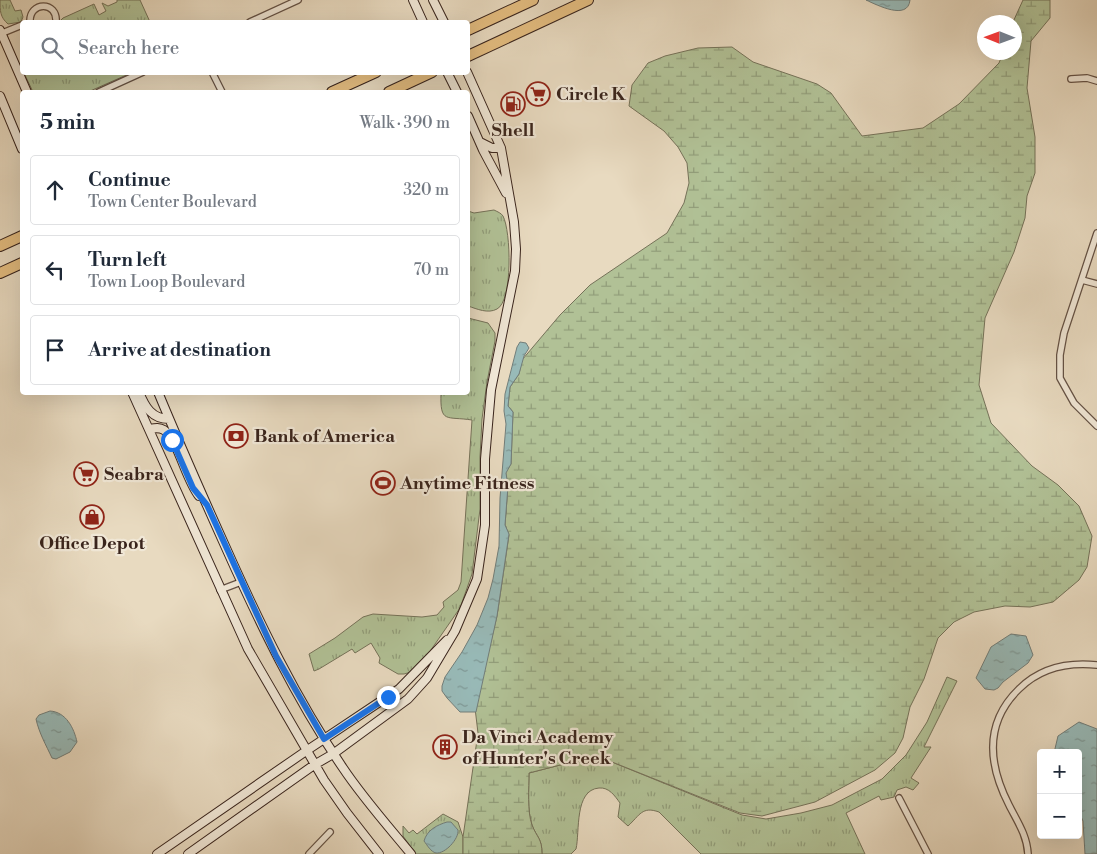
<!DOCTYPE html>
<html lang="en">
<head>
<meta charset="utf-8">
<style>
  body { margin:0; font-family:"Libre Bodoni",serif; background:#f6f6f7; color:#1f2937 }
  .controls { position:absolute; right:15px; bottom:15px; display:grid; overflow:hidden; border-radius:5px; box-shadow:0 5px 20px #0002 }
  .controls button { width:45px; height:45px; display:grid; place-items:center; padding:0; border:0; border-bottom:1px solid #e0e1e3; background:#fff; color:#1f2937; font:25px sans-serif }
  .compass { position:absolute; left:977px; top:15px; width:45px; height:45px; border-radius:50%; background:#fff; box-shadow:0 5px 20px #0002; rotate:271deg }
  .stop { position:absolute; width:15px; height:15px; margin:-11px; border:4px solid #1a73e8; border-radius:50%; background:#fff }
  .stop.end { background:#1a73e8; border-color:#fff; box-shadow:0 1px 5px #0008 }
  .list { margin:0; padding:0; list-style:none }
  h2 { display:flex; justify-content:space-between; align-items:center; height:65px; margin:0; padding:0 20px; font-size:21px }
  h2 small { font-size:16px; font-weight:400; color:#747a83 }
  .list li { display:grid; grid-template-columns:32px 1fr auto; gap:15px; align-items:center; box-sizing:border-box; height:70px; margin:0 10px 10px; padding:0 10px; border:1px solid #e0e1e3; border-radius:5px }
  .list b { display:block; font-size:19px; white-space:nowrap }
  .list p { margin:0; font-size:16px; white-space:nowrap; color:#747a83 }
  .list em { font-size:16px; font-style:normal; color:#747a83 }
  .icon { flex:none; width:28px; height:28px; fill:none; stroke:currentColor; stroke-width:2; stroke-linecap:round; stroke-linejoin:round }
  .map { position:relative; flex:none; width:1097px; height:854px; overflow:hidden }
  .search { position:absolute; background:#fff; box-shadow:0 5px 20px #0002; left:20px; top:20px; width:450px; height:55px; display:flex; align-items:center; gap:12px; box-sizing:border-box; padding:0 18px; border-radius:5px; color:#747a83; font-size:19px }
  .panel { position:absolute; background:#fff; box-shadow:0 5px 20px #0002; left:20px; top:90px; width:450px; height:305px; border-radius:5px }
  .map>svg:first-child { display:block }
</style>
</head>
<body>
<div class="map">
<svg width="1097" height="854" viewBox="0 0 1097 854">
  <defs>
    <pattern id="grass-tufts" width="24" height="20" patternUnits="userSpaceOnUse" patternTransform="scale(1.25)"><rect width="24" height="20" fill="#b1c196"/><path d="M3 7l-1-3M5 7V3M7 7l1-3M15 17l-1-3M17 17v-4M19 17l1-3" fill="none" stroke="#919d7a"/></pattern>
    <pattern id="wetland-marsh" width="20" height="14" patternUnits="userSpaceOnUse" patternTransform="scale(1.25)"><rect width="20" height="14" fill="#b1c196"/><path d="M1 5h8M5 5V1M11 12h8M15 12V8" fill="none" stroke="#919d7a"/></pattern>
    <pattern id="water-ripples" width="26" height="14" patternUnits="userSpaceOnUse" patternTransform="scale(1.25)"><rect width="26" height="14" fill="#98bab8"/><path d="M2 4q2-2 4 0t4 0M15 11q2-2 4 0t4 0" fill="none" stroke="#7d9795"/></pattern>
  </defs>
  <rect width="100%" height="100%" fill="#e8dac0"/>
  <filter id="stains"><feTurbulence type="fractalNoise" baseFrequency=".004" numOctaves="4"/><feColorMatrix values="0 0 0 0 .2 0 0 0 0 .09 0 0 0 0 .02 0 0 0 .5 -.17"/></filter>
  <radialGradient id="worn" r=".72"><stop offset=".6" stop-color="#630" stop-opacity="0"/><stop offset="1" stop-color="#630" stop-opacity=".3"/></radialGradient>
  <!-- grass -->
  <path fill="url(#grass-tufts)" stroke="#757259" d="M0,0H10L15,11L21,10L23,17L21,22L8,24C0,17 0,11 0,0Z
    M117,0H140L150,22H59L63,18L94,4L99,15L106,11L102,3L108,6L117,2Z
    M24,73H131L88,92H33Z
    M494,210C498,212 501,213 503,216C511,231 513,301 497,309C488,314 477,309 468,306V211L474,213Z
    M468,318L488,323L495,333V341L487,382L482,419L480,457V509L472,574L460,608L426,657L411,672L404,674H398L379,663L380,658L371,643L355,653L352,649L319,669L314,671L309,654L335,638L363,617L373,614L422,617L437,615L444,607L443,602L458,590L461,582L472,420C446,416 440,424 441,393L468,392Z
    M947,677L957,681L924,747H931L911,778L919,783L913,790L906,787L897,790L894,797L881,800L879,796L846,813L865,854H701L659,812C642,806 640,815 628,826L618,817L620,803C615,796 609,787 599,788C574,790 580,832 576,849L571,854H542C542,838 537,838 532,825C527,811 529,787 529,773L568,763L607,760L742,815L766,819L801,813L832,805L882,779L906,755L927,722Z
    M443,814L458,822L463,837V854H416L403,836V826L409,833L413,830L417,834Z"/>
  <!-- wetland -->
  <path fill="url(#wetland-marsh)" stroke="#757259" d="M1023,0H1050V18L1031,41L1027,88L1035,137V173L1027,196L1025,218L1014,252L985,318L979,385L991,423L1032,466L1058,485L1079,506L1092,536L1087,567L1079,580L1053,602L1030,607L1005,606L974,612L954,622L938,638L924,679L910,707L903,738L895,753L875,770L815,802L762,816L740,813L607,760L568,763L529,773C529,788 527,811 532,825C537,838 542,838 542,854H463V837L478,733L475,708L497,616L509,535L505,525L508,486L505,473L511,464L513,412L508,406L510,387L519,374L522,360L560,315L590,285L667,233L684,203L689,183L687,163L678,147L664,131L629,106L632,85L648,63L665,56L698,48L732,47L753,62L817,84L831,93L862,136L923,128L959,104L999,63L1003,53L1014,52V22H1013Z"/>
  <!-- water -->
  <path fill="url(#water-ripples)" stroke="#727e7a" d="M866,0H910C908,21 877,5 866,0Z
    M520,342L526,343L529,348L524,356L519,374L510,387L508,406L513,412L511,464L506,473L508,486L505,525L509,534L497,616L476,712H460L447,698L442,691V686L445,677L462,652L477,625L488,598L493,579L499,546L500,498L506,424L504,411L505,394L517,347Z
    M1011,634L1026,636L1033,655L1028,663L1003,682L998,688L994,690L985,689L976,678L991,647Z
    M50,711C66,712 74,728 77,742L70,752L56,759L52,758C46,745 39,733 36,719L39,715Z
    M1079,722L1097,729V854H1085L1083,821L1078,810V753H1054L1058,736Z
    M447,822H451L458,830C459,839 445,854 436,853C431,852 427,845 424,841C427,830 437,825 447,822Z"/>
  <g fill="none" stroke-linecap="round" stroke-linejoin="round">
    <!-- street casing -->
    <g stroke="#655245" stroke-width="8">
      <path id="street" d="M30,22C29,1 58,1 56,22
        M250,22L298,0
        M0,34L22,25
        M212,72L222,92
        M1071,79L1087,78L1097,81
        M99,92L143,72
        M1097,233L1064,333L1060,355V378L1074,403L1097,426
        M1082,280L1097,284
        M220,590L241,582
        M899,798L928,854
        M309,854L330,832
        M1028,854C1027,835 1017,821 1009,805C988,764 984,723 1019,689C1040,668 1068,662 1097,665"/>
    </g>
    <!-- secondary casing -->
    <g stroke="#39241c" stroke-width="10">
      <path id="secondary" d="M413,0L423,22
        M433,0L444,22
        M0,30L27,92
        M447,72L457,92
        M0,96L22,149
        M468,116L483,150L506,193
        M480,142L492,148H501
        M132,392L248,649L324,780L347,813L379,854
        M139,392C145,407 152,419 169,419
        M158,392C180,445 203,497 226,548C260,624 296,699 343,768C363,798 388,826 411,854
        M149,429C155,428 159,427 164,430C178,440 186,480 199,496
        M157,854L306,751L399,689L447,640
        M188,854L314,765L333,754L408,699L427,678L455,631L477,579L485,525V459L491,390L515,271L516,249L514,222L501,148L467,72"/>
    </g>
    <!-- highway casing -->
    <g stroke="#39241c" stroke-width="12">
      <path id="highway" d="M468,30L533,0
        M468,56L588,0
        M332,92L376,72
        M389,92L432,72
        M0,246L22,236
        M0,273L22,263"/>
    </g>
    <!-- street -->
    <use href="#street" stroke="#f0e7d6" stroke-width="5.5"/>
    <!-- secondary -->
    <use href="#secondary" stroke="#f0e7d6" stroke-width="8"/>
    <!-- highway -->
    <use href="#highway" stroke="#e4bd80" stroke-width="10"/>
  </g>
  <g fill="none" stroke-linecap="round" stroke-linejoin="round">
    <!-- route -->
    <path stroke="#1a73e8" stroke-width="6" d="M172,440L193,488L207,505L276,656L324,739L388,697"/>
  </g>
  <!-- icons -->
  <defs>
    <g id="supermarket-ring" transform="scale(1.25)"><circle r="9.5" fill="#f0e7d6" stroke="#8f2418" stroke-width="1.5"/><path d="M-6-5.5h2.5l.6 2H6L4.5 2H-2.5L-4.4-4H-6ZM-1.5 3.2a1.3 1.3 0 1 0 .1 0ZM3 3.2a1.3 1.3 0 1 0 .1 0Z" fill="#8f2418"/></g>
    <g id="fuel-ring" transform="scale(1.25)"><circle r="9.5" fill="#f0e7d6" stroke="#8f2418" stroke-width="1.5"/><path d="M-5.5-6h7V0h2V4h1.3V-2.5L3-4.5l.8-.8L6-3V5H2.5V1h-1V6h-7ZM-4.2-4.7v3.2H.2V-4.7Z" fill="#8f2418"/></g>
    <g id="bank-ring" transform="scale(1.25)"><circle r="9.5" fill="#f0e7d6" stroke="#8f2418" stroke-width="1.5"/><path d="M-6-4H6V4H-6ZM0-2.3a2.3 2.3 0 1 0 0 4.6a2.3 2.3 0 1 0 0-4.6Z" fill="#8f2418"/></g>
    <g id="stadium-ring" transform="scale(1.25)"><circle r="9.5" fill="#f0e7d6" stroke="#8f2418" stroke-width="1.5"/><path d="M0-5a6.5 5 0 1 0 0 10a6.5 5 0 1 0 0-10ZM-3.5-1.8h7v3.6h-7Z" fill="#8f2418"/></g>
    <g id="shop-ring" transform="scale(1.25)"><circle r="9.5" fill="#f0e7d6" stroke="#8f2418" stroke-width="1.5"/><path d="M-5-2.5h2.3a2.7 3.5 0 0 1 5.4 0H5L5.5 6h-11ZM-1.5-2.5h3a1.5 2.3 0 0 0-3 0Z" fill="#8f2418"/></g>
    <g id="building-ring" transform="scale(1.25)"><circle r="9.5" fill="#f0e7d6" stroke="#8f2418" stroke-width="1.5"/><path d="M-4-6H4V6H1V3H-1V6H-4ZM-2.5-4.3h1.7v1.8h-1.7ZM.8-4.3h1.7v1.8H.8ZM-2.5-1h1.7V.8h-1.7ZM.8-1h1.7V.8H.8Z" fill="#8f2418"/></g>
  </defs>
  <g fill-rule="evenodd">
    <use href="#supermarket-ring" x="538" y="94"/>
    <use href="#fuel-ring" x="513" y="104"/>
    <use href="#bank-ring" x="236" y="436"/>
    <use href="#supermarket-ring" x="86" y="474"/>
    <use href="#stadium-ring" x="383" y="483"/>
    <use href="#shop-ring" x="92" y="517"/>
    <use href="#building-ring" x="445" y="747"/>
  </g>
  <g text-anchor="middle" stroke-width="4.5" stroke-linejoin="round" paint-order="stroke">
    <!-- poi labels -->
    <g font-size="18" font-weight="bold" fill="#39241c" stroke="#f0e7d6" text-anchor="start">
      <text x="556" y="100">Circle K</text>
      <text x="513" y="136" text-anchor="middle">Shell</text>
      <text x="254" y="442">Bank of America</text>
      <text x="104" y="480">Seabra</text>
      <text x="400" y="489">Anytime Fitness</text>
      <text x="92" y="549" text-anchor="middle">Office Depot</text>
      <text x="462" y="743">Da Vinci Academy<tspan x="462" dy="21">of Hunter's Creek</tspan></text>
    </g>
  </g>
  <rect width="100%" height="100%" filter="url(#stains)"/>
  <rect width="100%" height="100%" fill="url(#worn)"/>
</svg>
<div class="controls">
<button>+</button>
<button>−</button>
</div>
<svg class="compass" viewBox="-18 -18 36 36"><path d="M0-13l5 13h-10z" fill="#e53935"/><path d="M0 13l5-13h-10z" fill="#747a83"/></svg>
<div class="stop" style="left:172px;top:440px"></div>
<div class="stop end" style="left:388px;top:697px"></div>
<div class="search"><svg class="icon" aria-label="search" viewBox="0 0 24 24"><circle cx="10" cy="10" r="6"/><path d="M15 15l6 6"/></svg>Search here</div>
<section class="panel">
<h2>5 min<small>Walk · 390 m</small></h2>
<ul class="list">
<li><svg class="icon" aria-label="ahead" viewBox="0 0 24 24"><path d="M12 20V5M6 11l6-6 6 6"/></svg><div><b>Continue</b><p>Town Center Boulevard</p></div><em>320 m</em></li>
<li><svg class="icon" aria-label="left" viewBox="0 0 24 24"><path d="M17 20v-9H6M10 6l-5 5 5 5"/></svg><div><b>Turn left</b><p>Town Loop Boulevard</p></div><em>70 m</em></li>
<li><svg class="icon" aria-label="arrive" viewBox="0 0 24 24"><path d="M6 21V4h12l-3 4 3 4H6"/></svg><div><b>Arrive at destination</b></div></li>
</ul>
</section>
</div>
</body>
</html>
